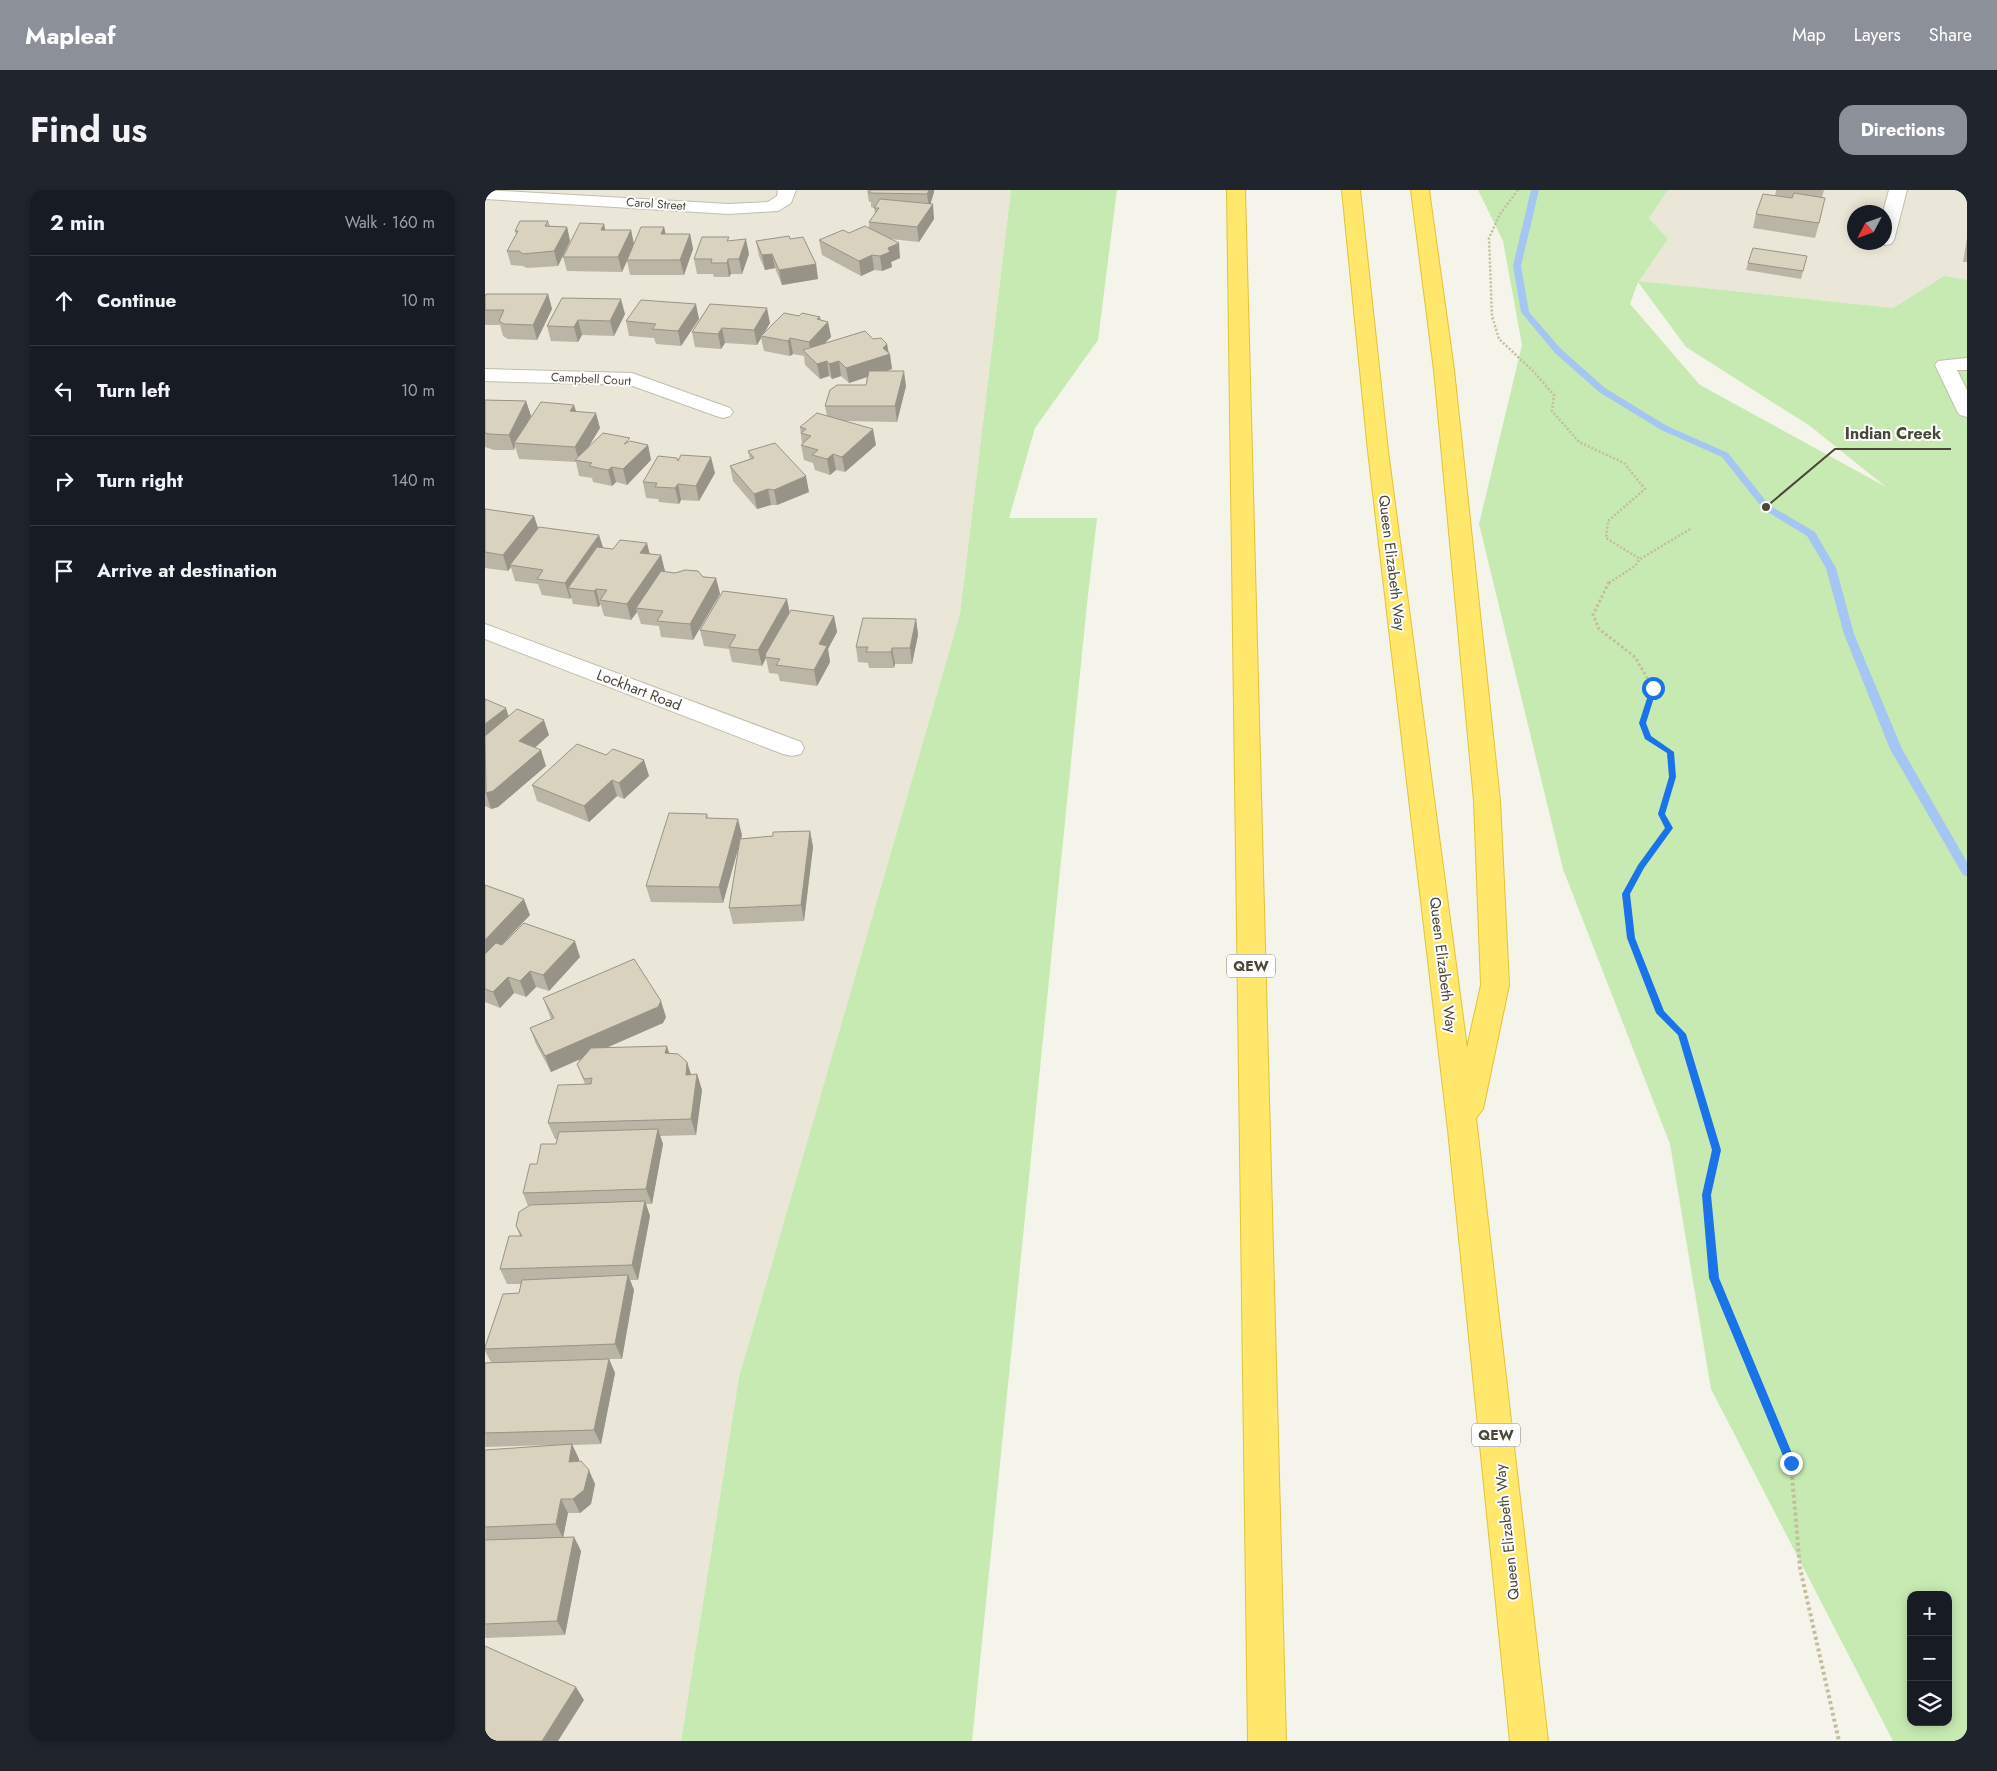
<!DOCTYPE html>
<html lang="en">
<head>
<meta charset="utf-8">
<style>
  body { margin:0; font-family:Jost,sans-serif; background:#20242c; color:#f1f3f6 }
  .controls { position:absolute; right:15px; bottom:15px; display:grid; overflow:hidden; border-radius:10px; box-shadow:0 2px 12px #0003 }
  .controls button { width:45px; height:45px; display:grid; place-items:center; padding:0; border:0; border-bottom:1px solid #363941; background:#171b24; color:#f1f3f6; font:25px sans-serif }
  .compass { position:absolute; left:1362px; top:15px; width:45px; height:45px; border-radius:50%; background:#171b24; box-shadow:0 2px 12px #0003; rotate:229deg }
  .stop { position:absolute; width:15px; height:15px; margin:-11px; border:4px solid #1a73e8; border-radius:50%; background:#fff }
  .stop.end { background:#1a73e8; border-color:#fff; box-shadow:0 1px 5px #0008 }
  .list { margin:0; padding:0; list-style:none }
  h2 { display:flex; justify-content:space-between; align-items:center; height:65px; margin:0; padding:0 20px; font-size:21px }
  h2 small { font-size:16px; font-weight:400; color:#9ea1a6 }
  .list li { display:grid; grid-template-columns:32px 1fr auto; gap:15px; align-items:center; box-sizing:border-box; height:90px; padding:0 20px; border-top:1px solid #363941 }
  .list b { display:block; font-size:19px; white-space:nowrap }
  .list em { font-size:16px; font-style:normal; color:#9ea1a6 }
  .icon { flex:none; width:28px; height:28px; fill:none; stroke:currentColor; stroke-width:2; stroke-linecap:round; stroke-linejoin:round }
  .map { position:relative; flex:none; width:1482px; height:1551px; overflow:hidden; border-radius:15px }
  header { display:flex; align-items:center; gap:30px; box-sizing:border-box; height:70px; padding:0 25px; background:#8c9099; color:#fff }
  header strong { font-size:24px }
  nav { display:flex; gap:28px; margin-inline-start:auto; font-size:18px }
  .intro { display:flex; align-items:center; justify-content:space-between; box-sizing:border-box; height:120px; padding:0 30px }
  h1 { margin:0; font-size:35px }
  .button { padding:12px 22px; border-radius:15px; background:#8c9099; color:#fff; font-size:18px; font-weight:700 }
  main { display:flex; gap:30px; padding:0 30px }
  aside { flex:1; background:#171b24; border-radius:15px; box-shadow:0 2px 12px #0003 }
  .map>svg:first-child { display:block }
</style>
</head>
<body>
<header>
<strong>Mapleaf</strong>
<nav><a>Map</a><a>Layers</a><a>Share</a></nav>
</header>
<div class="intro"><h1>Find us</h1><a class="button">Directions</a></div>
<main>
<aside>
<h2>2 min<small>Walk · 160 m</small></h2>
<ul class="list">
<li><svg class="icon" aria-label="ahead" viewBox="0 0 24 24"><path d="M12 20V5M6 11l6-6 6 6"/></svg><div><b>Continue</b></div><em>10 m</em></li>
<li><svg class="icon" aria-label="left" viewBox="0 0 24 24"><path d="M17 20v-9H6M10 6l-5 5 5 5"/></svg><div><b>Turn left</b></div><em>10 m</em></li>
<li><svg class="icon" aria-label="right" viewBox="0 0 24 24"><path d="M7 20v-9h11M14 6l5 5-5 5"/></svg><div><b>Turn right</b></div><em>140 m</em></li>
<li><svg class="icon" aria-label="arrive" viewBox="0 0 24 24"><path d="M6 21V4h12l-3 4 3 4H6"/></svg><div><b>Arrive at destination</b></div></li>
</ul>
</aside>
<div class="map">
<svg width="1482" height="1551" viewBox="0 0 1482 1551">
  <rect width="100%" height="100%" fill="#f5f4ea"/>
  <!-- residential -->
  <path fill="#eae7d8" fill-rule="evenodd" d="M0,0H526L475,424L254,1187L196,1551H0Z
    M1183,0H1482V90L1459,86L1408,118L1153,91L1183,49L1164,28ZM1370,22H1400V52H1370Z"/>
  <!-- green -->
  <path fill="#c7eab2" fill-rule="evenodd" d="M526,0H632L613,150L550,238L524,328H612L602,414L487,1551H196L254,1187L475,424Z
    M993,0H1183L1164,28L1183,49L1154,91L1408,118L1459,86L1482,90V1551H1408L1226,1199L1185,954L1078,679L994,334L1037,155L1018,51ZM1153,92L1201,157L1325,236L1401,297L1215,195L1145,114ZM1426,1405H1463V1532H1426Z"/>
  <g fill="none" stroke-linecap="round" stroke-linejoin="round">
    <!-- stream -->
    <path fill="#a5c5f3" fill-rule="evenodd" d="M1046,0H1054L1036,76L1044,122L1076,159L1120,198L1182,236L1243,263L1284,315L1330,342L1351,378L1369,444L1417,559L1482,672V686L1478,685L1405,559L1359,444L1341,378L1322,346L1278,319L1237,267L1176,240L1114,202L1070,163L1036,122L1028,76Z"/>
    <!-- minor casing -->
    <g stroke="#c1beac" stroke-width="2">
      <path id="minor" d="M0,0L244,14L283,12L292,6L293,0H311L306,13L293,21L244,24L0,9Z
        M1404,0H1422L1409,50L1406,54L1400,55L1393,52H1400L1398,22Z
        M1482,168V180H1472L1482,200V227L1475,225L1472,221L1450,175L1453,171Z
        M0,179L147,183L245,218L248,222L245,226L238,228L231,226L145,195L0,191Z
        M0,434L316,552L319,558L316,564L307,566L298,564L0,449Z"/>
    </g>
    <!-- highway casing -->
    <g stroke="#e3c237" stroke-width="2">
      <path id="highway" d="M742,0H760L801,1551H763Z
        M857,0H875L903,261L982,858L996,795L989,611L949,180L926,0H944L969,180L1015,611L1024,795L998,919L991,928L1063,1551H1025L963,940L883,261Z"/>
    </g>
    <!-- path-far2 -->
    <path stroke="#c4bd9d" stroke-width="2.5" stroke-dasharray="2 2" stroke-linecap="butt" d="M1033,0L1015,24L1004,48L1007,126L1014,149L1048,181L1069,205L1067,221L1094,252L1139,273L1160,299L1123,331L1121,348L1155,369
      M1124,393L1150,376L1155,369L1207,338"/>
    <!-- path-far1 -->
    <path stroke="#c4bd9d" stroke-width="3" stroke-dasharray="2.5 2.5" stroke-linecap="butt" d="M1124,392L1108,425L1114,439L1150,467L1168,498L1157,533L1162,547L1186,562L1187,587L1176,624L1184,638L1155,677L1141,704L1146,748L1175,823L1197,844L1213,899"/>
    <!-- path -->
    <path stroke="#c4bd9d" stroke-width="4" stroke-dasharray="3 3" stroke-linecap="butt" d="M1213,898L1231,960L1222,1005L1229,1088L1306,1273L1315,1378L1354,1551"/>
    <!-- minor -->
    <use href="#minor" fill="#fff" fill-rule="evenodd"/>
    <!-- highway -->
    <use href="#highway" fill="#ffe86b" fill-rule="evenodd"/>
  </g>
  <!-- wall -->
  <path fill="#bab5a4" d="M382,0H449V2L445,14L449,29L434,52L406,49L415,68L406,72L407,77L397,81L389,80L376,86L337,65L334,50L384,38V32L390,24L389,18L386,17V12H384Z
    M1291,0H1339L1337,8V23L1330,48L1268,38L1271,24L1290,6Z
    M63,31L65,36L82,37L85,51L73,76L42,78L38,76L26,75L22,61L31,44L30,41Z
    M119,34L120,40H146L149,54L179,37L181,44H205L208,59L199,85H145L142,71L137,82L82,81L78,67Z
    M1482,48V72H1478Z
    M305,49L331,74L333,89L297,95L290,78L280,80L274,66L271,51Z
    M245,51L264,64L257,84H246L244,87H229L228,84H212L209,69Z
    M1322,66L1316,89L1261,80L1263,73Z
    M63,104L67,119L52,150L23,149L18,146L15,135H0V107Z
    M77,108L140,124L129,146L97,145L93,152L66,151L62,136Z
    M225,114L285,133L280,142L314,126L335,127V130L343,132L346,147L339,153L388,149L402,154L407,179L402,181L421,196L412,232L360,231L391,255L360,282L351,280L345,285L330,280L328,273L319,270L316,255L317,254L315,237L342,226L340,216L381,195L382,187L364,193L356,186L347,189L344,186L335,189L320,175L319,166L308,164L305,166L279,161L276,148L272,155L240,153L236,159L210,157L207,142Z
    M214,129L196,156L171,154L169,148L144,146L141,131Z
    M0,210L41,211L46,226L41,235L91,222L115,238L104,256L146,252L163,255L166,270L142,295L131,292L127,296L108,292L107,288L94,286L91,272L34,269L30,256L29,260H9L0,257Z
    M263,261L324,302L292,315H286L272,319L248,291L245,276L265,269Z
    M193,271L230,283L214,311L196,310L194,314L174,312L173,309L161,308L158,292Z
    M0,319L49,326L53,338L118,358L176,365L179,382L231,388L235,404L208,450L176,447L174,436L156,434L152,422L146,430L119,426L116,415H115L113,417L88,414L86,407L85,409L57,405L53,394L30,391L26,377L23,381L0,378Z
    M305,423L349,426L352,442L343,459L345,472L332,496L295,491L293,484L284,483L281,468L277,476L247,472L244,459L219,456L215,440Z
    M431,429L433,445L427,474H410L409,478H384L383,473L373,472L371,457Z
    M0,509L23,526L64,545L50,558L61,576L13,617L6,619L0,616Z
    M121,565L159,570L164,586L139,609L132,606L104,632L52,611L47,595Z
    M222,624L223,628L257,645L256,649L288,646L325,641L328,657L319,731L248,734L244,718L254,655L238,713L166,712L161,696Z
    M0,695L45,725L16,755L95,767L64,801L51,797L41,807L29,803L15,818L0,812Z
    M58,808L181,827L178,833L123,857L184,863L202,872L206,884H212L217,900L211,945L175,946L178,954L167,1014H161L165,1026L153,1090H145L149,1100L137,1169H124L130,1183L116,1254L87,1255L94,1269L93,1271L110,1294L106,1314L95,1323H83L78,1347H89L96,1361L80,1445L0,1448V1260L71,1255L0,1257V1173L6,1172L0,1161V1157L34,1103L36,1094H22L15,1079L35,1046L31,1036L43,1016L38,1003L52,974L71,954L72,949H70L63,933L100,894L92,874L95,869L66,882L51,854L45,838L66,829Z"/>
  <!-- shaded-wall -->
  <path fill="#979386" d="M444,0H449V2L444,19L442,4Z
    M448,14L449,29L434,52L432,37Z
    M119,34L122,48L116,40Z
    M82,37L85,51L73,76L69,61Z
    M179,37L182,52L176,44Z
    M146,40L149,55L137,82L133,67Z
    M205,44L208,59L199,85L195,70Z
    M261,49L264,64L257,84L254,69Z
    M414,53L415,68L406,72L407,77L397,81L395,66L403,58Z
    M287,64L290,78L280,80L277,65Z
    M387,65L389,80L376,86L374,71Z
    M243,69L246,84L244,87L242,73Z
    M331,74L333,89L297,95L294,80Z
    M63,104L67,119L52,150L48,135Z
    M136,109L140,124L129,146L125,131Z
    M211,114L214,129L196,156L193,141Z
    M282,118L285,133L277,146H276V148L272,155L269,140Z
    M335,127L337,138L343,132L346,147L326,167L324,152L332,129Z
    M93,130L97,145L93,152L89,137Z
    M237,138L240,153L236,159L233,144Z
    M305,148L308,164L305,166L303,151Z
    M402,154L404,165L405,164L407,179L364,193L361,178L398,158Z
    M342,171L344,186L335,189L332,174Z
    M354,171L356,186L347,189L344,174Z
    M419,181L421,196L412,232L410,216Z
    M41,211L46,226L32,253H29L30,256L29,260L24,245Z
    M89,215L94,230L85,221Z
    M111,223L115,238L95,271H94L90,257Z
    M388,239L391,255L360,282L357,267Z
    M163,255L166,270L142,295L138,279Z
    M348,264L351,280L345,285L342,269Z
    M226,267L230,283L214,311L211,296Z
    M127,277L131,292L127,296L123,280Z
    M321,286L324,302L292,315L289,300Z
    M193,294L196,310L194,314L190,298Z
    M283,299L286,315L272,319L269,304Z
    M49,326L54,341L25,375L26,377L23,381L18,365Z
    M114,345L119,360L83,398L86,407L85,409L80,393Z
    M162,353L166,369L155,363Z
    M176,365L180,381L154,419L151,418L152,422L146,430L142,414Z
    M231,388L235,404L208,450L205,434Z
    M111,399L115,415L113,417L109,401Z
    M302,409L305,424L280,467L281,468L277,476L273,460Z
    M349,426L352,442L343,459L345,472L332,496L329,480L334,454Z
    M431,429L433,445L427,474L425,458Z
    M407,458L410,474L409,478L406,462Z
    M21,518L26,534L0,554V534Z
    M59,530L64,545L39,567L34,551Z
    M56,560L61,576L13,617L6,619L1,603Z
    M159,570L164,586L139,609L134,593Z
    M127,590L132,606L104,632L99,616Z
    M253,629L257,645L238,713L234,697Z
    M325,641L328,657L319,731L316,715Z
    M39,709L45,725L0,772V750Z
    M90,751L95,767L64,801L58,785Z
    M45,781L51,797L41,807L35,791Z
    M23,787L29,803L15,818L8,802Z
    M176,811L181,827L178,833L66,882L60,866Z
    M182,856L187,872L180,863Z
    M202,872L207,888L201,885Z
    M212,884L217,900L211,945L206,929Z
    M173,939L178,954L167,1014L161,999Z
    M160,1011L165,1026L153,1090L147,1075Z
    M143,1085L149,1100L137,1169L130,1154Z
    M124,1169L130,1183L116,1254L109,1240Z
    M87,1254L94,1269L91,1286L84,1272Z
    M104,1280L110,1294L106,1314L95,1323L88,1309Z
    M76,1309L83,1323L78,1348L71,1334Z
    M89,1347L96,1361L80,1445L72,1431Z
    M91,1497L99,1510L73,1551H57Z"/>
  <!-- building -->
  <path fill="#d8d2bf" stroke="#979386" d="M386,0H444L442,4L384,3Z
    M1309,3L1340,8L1334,33L1271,24L1278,4L1307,8Z
    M395,9L448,14L432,37L384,32L394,18H389Z
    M35,31H63L60,36L82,37L69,61L38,64L34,61H22L33,41H30Z
    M95,33L119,34L116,40H146L133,67H78Z
    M380,36L414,53L403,58L405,62L395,66L387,65L374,71L334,50L358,40L364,43Z
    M156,37H179L176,44H205L195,70H142Z
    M304,46L305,49L318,47L331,74L294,80L287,64L277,65L271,51Z
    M217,47H244L242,51L261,49L254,69H243L242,73H226L227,69H209Z
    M1268,58L1322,66L1318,81L1263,73Z
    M1,104H63L48,135L19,134L14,131L19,120H0V107Z
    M77,108L136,109L125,131L93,130L89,137L62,136Z
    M156,110L211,114L193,141L167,139L171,134L141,131Z
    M225,114L282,118L269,140L237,138L233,144L207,142Z
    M299,123L314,126L317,123L335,127L332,129L343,132L324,152L305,148L303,151L276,146Z
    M380,141L388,149L396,148L402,154L398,158L405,164L361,178L354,171L344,174L342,171L332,174L318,160Z
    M384,181H419L410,216H340L345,200L352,195H381Z
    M0,210L41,211L24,245L4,244L0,243Z
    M56,212L89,215L85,221L111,223L90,257L29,253Z
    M332,223L388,239L357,267L348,264L342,269L327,265L333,260L316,255L326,246L316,243L321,239L315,237Z
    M118,243L145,248L139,254L145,251L163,255L138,279L127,277L123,280L104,276L107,273L90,270Z
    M290,253L321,286L289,300L283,299L269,304L245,276L269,268L263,261Z
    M196,265L226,267L211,296L193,294L190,298L170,297L172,293L158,292L173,266L192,268L193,271Z
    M0,319L49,326L18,365L0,362Z
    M54,337L114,345L80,393L52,389L58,380L25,375Z
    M135,350L162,353L155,363L176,365L142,414L115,410L122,400L111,399L109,401L83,398L112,357L128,359Z
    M200,380L213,381L218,387L231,388L205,434L172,431L178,421L151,418L176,381L190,383Z
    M238,401L302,409L273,460L244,457L251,445L215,440Z
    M306,420L349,426L334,454L342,456L329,480L291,475L295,469L280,467L281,463Z
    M378,428L431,429L425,458H407L406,462H381L383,457H371Z
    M0,509L21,518L0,534Z
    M32,519L59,530L34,551L56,560L8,601L1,603L0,546Z
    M92,554L121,565L128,559L159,570L134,593L127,590L99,616L47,595Z
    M184,623L222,624L221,628L253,629L234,697L161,696Z
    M325,641L316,715L244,718L255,649L288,646V642Z
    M0,695L39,709L0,750Z
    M39,733L90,751L58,785L45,781L35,791L23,787L8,802L0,799V764L11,753L17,755Z
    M149,769L176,811L173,817L60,866L45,838L69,828L58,808Z
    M182,856L180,863L193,864L202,872L201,885L212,884L206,929L63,933L73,895L106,894L107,888L99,889L92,874L106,858Z
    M173,939L161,999L38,1003L45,974H52L56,954H71L74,942Z
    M160,1011L147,1075L15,1079L24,1046H37L31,1036L34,1022L45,1015Z
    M143,1085L130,1154L0,1159V1157L18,1104L34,1103L37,1090Z
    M124,1169L109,1240L0,1243V1173Z
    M87,1254L84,1272L96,1271L104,1280L99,1300L88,1309H76L71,1334L0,1337V1260Z
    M89,1347L72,1431L0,1434V1350Z
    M0,1456L91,1497L57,1551H0Z"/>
  <!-- route -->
  <path fill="#1a73e8" d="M1166,496L1172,498L1161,533L1166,546L1189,562L1191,587L1180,624L1188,638L1159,678L1145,704L1150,748L1179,821L1201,844L1236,960L1226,1005L1234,1088L1311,1273L1306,1277L1301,1273L1224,1088L1217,1005L1227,960L1193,845L1171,823L1142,748L1137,704L1153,675L1180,638L1173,624L1184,587L1182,563L1160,549L1154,533Z"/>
  <g text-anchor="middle" stroke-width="4" stroke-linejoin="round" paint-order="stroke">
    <!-- far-street labels -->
    <g font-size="12" fill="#4a4638" stroke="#fff">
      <text transform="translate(171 14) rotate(4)" y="4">Carol Street</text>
      <text transform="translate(106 189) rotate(3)" y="4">Campbell Court</text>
    </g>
    <!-- shield labels -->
    <g fill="#fff" stroke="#807e74" stroke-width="1">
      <rect x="742" y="764.5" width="48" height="23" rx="4"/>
      <rect x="987" y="1233.5" width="48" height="23" rx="4"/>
    </g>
    <g font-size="14" font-weight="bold" fill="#4a4638">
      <text x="766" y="781">QEW</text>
      <text x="1011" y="1250">QEW</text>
    </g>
    <!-- street labels -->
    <g font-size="15" fill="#4a4638" stroke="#fff">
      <text transform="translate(907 373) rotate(83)" y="5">Queen Elizabeth Way</text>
      <text transform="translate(154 500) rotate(21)" y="5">Lockhart Road</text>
      <text transform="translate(958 775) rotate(83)" y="5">Queen Elizabeth Way</text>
      <text transform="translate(1022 1342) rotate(-96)" y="5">Queen Elizabeth Way</text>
    </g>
  </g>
  <!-- callouts -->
  <path fill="none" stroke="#4a4638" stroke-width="2" d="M1281 317L1350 259H1466"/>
  <circle fill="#4a4638" stroke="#fff" stroke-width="2" cx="1281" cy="317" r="5"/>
  <g font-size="16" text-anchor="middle" font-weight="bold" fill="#4a4638" stroke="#fff" stroke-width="4" stroke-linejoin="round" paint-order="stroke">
    <text x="1408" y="249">Indian Creek</text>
  </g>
</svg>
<div class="controls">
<button>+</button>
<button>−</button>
<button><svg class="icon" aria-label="layers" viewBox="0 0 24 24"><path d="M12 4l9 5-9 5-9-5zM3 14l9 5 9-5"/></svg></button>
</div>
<svg class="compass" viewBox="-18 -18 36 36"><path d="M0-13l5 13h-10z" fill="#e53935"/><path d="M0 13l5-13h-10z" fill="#9ea1a6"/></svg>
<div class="stop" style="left:1168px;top:498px"></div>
<div class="stop end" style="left:1306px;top:1273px"></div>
</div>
</main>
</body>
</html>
